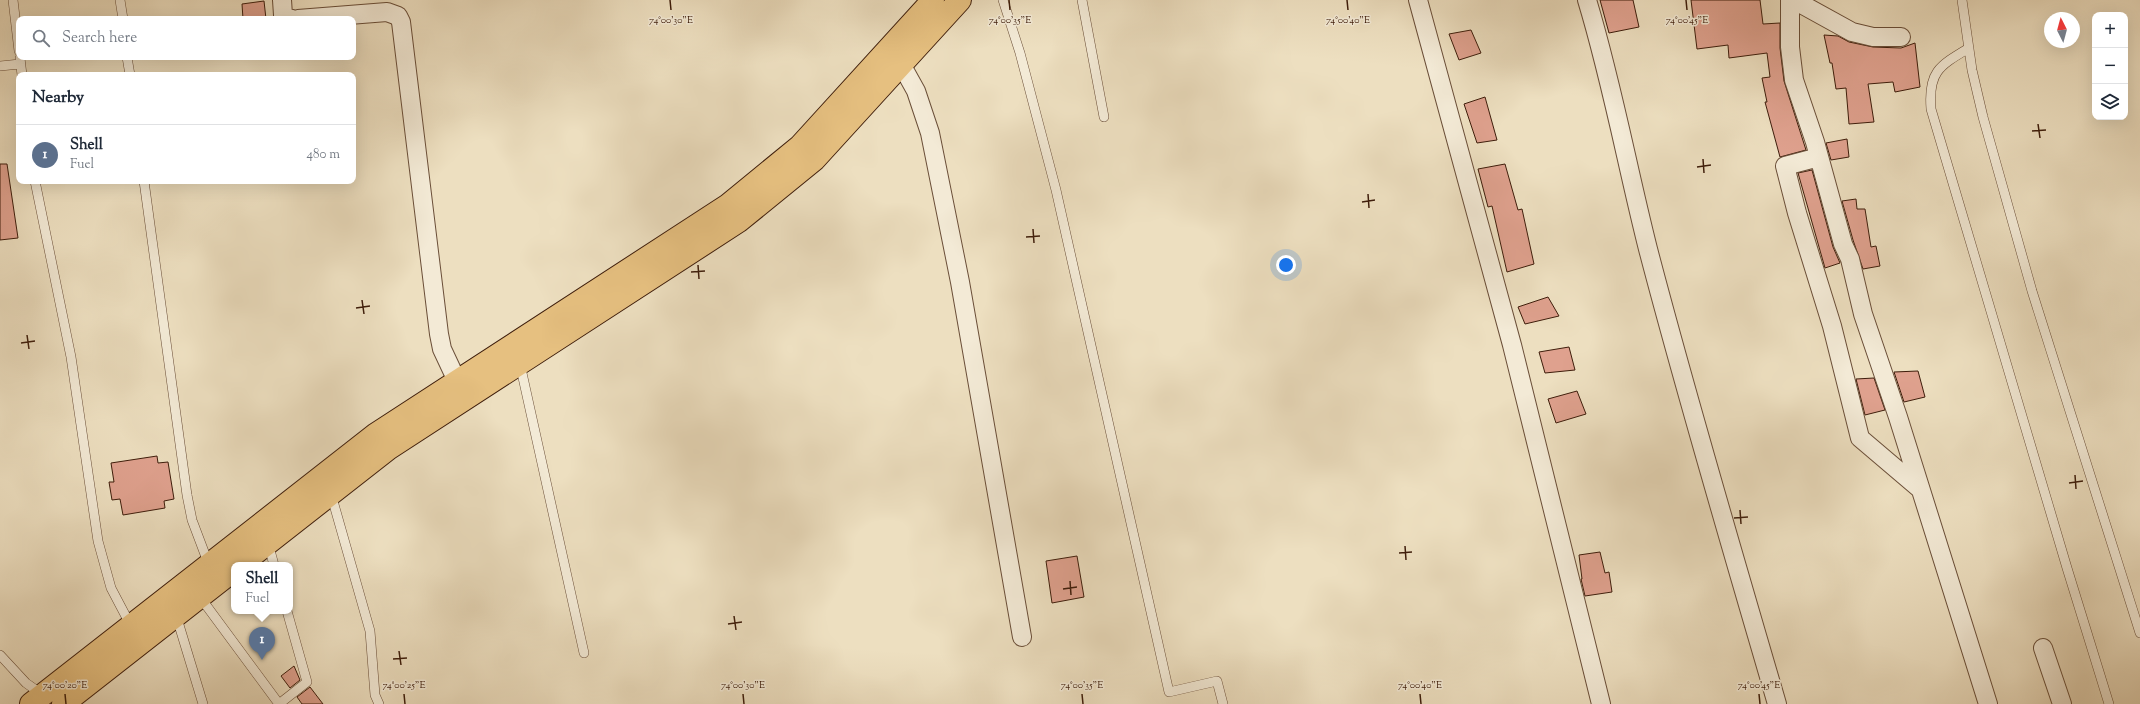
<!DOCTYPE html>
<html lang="en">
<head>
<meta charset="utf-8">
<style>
  body { margin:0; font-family:"Sorts Mill Goudy",serif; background:#f6f6f7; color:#1f2937 }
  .controls { position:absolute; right:12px; top:12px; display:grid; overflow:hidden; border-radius:8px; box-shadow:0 4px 16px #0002 }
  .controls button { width:36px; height:36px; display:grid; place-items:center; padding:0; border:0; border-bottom:1px solid #e0e1e3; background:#fff; color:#1f2937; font:20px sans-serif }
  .compass { position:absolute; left:2044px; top:12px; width:36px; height:36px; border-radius:50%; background:#fff; box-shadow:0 4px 16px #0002; rotate:354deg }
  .you { position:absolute; left:1286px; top:265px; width:14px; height:14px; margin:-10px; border:3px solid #fff; border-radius:50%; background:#1a73e8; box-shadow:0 0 0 6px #1a73e833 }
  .badge { display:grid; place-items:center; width:26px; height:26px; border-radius:50%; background:#0b8043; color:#fff; font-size:13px; font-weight:700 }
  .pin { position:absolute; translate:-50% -33px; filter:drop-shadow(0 1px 2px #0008) }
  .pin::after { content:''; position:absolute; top:21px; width:14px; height:12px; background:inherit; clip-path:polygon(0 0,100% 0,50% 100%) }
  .popup { position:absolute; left:231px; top:562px; width:62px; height:52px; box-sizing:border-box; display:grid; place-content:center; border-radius:8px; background:#fff; filter:drop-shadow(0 1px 3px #0005); font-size:13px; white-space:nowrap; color:#747a83 }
  .popup b { font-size:15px; color:#1f2937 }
  .popup::after { content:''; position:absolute; left:50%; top:100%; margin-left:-8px; border:8px solid transparent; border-top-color:#fff }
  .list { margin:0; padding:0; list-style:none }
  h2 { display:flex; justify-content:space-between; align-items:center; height:52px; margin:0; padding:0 16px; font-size:17px }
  h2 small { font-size:13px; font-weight:400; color:#747a83 }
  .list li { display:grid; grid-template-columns:26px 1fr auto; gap:12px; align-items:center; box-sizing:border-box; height:60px; padding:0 16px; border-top:1px solid #e0e1e3 }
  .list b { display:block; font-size:15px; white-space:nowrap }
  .list p { margin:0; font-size:13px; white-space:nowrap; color:#747a83 }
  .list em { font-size:13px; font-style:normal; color:#747a83 }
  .icon { flex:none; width:22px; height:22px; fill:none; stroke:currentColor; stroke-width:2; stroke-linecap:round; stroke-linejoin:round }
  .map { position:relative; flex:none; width:2140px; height:704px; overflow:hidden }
  .search { position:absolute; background:#fff; box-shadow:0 4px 16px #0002; left:16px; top:16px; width:340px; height:44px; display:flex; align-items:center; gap:10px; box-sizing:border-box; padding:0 14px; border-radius:8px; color:#747a83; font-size:15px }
  .panel { position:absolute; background:#fff; box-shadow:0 4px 16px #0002; left:16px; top:72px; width:340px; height:112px; border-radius:8px }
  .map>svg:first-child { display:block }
</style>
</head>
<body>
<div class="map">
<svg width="2140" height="704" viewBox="0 0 2140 704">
  <rect width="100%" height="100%" fill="#eddfc0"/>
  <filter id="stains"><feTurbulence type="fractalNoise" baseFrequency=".005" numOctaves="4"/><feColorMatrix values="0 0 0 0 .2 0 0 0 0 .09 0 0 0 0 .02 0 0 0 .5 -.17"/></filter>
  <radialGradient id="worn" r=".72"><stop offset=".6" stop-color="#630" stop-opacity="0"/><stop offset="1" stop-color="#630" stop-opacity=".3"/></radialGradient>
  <!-- building -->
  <path fill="#dfa18e" stroke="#3e1d0b" d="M1600,0H1633L1639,27L1609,33Z
    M1691,0H1760L1763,24L1780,23V48L1784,81L1806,150L1780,157L1765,102H1767L1762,78L1770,77L1767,53L1729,58L1728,45L1697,49Z
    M264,1L266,19H243L242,4Z
    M1471,30L1481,53L1459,60L1449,34Z
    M1824,35L1838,36L1849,42L1873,47L1901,48L1915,43L1920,87L1895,92L1893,82L1868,84L1874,122L1849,124L1846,88L1836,89L1832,63H1830Z
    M1485,97L1497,140L1477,143L1464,104Z
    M1847,139L1849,157L1831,160L1826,143Z
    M0,164H7L18,238L0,240Z
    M1505,164L1518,210L1522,209L1534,264L1507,272L1492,206L1488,207L1478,169Z
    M1812,170L1833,247L1840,263L1825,268L1798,173Z
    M1856,199L1857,209H1865L1871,247L1876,246L1880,266L1863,269L1853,240L1842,201Z
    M1548,297L1559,316L1525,324L1518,307Z
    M1569,347L1575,370L1545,373L1539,352Z
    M1918,371L1925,397L1904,402L1894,372Z
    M1874,378L1885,410L1865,415L1856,379Z
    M1577,391L1586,414L1556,423L1548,399Z
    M157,456L158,463L168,462L174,499L164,501L165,508L123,515L120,499L112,500L109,482H114L111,463Z
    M1600,552L1605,573L1609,572L1612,592L1585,596L1581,579H1582L1579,555Z
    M1077,556L1084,597L1052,603L1046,561Z
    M294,666L300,680L290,688L281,676Z
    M310,687L323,704H302L297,697Z"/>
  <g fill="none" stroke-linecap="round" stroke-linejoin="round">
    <!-- lane casing -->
    <g stroke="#6a4e38" stroke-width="10">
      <path id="lane" d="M13,0L19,51
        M120,0L123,19
        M1003,0L1020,53L1056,190L1169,692L1217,681L1223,704
        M1082,0L1104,117
        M1962,0L1972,70L1983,117L2032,291L2140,633
        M1969,48C1939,66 1928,72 1931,109L2067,568L2109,704
        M127,57L130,75
        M20,58L22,75
        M0,66L20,64
        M35,181L71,357L98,541L111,588L131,626
        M144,181L187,495L192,520L209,565
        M520,364L584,653
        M331,494L370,631L375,695L379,704
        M268,543L274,565
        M200,597L279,704L307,682L287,611
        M176,615L203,704
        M0,655L26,683L43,695"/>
    </g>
    <!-- street casing -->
    <g stroke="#6a4e38" stroke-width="20">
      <path id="street" d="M282,0L283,15L288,18L292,19
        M1418,0L1512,345L1601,704
        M1587,0C1612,82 1627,166 1648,249C1688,402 1733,553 1777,704
        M1790,0V47L1794,80L1815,142L1843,244L1850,259L1863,314L1898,417L1988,704
        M1794,0L1852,32L1873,37H1901
        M298,19L387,12L398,16L401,22L439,334L442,349L457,381
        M901,64L916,91L930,133L960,282L1022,637
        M1819,157L1785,166L1797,213L1832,326L1860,438L1920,489
        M2043,648L2062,704"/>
    </g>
    <!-- highway casing -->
    <g stroke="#3e1d0b" stroke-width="24">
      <path id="highway" d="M240,565L388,449L739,221L814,160L960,0
        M31,704L376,434L728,205L800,146L933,0
        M63,704L234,570"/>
    </g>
    <!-- lane -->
    <use href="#lane" stroke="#f3ead6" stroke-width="9"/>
    <!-- street -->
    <use href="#street" stroke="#f3ead6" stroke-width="18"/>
    <!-- highway -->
    <use href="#highway" stroke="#e6c080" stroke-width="22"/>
  </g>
  <!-- ticks -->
  <path fill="none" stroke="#3e1d0b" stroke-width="1.5" d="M670,0L671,10M1009,0L1010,10M1347,0L1348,10M1686,0L1687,10M2038,124L2040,138M2032,131L2046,130M1703,159L1704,173M1697,167L1711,165M1368,194L1369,208M1362,202L1375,200M1033,229L1034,243M1026,237L1040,236M698,265L699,279M691,272L705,271M362,300L364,314M356,308L370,306M27,335L29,349M21,343L35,341M2075,475L2076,489M2069,483L2083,481M1740,510L1741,524M1734,518L1748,517M1405,546L1406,560M1399,553L1412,552M1070,581L1071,595M1063,589L1077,587M734,616L736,630M728,624L742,622M399,651L401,665M393,659L407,658M65,694L66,704M404,694L405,704M743,694L744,704M1082,694L1083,704M1420,694L1421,704M1759,694L1760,704"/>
  <g font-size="10" text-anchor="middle" fill="#3e1d0b" stroke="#f3ead6" stroke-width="3" stroke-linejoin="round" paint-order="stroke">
    <text x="671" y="23">74°00'30"E</text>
    <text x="1010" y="23">74°00'35"E</text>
    <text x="1348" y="23">74°00'40"E</text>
    <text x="1687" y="23">74°00'45"E</text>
    <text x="65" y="688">74°00'20"E</text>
    <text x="404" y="688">74°00'25"E</text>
    <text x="743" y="688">74°00'30"E</text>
    <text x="1082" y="688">74°00'35"E</text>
    <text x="1420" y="688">74°00'40"E</text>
    <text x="1759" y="688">74°00'45"E</text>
  </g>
  <rect width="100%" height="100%" filter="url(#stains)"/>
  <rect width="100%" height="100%" fill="url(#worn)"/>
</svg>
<div class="controls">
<button>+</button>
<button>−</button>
<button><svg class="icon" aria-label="layers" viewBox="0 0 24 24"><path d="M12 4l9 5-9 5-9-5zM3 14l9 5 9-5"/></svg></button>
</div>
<svg class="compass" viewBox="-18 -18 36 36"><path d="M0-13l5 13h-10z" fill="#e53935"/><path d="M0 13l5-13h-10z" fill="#747a83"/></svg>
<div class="you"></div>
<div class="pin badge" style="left:262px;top:660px;background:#5c6f8a">1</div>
<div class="popup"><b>Shell</b>Fuel</div>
<div class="search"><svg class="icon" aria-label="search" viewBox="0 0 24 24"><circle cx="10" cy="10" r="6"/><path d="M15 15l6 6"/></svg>Search here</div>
<section class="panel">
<h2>Nearby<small></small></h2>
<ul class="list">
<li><span class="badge" style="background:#5c6f8a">1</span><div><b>Shell</b><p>Fuel</p></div><em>480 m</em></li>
</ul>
</section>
</div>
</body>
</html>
